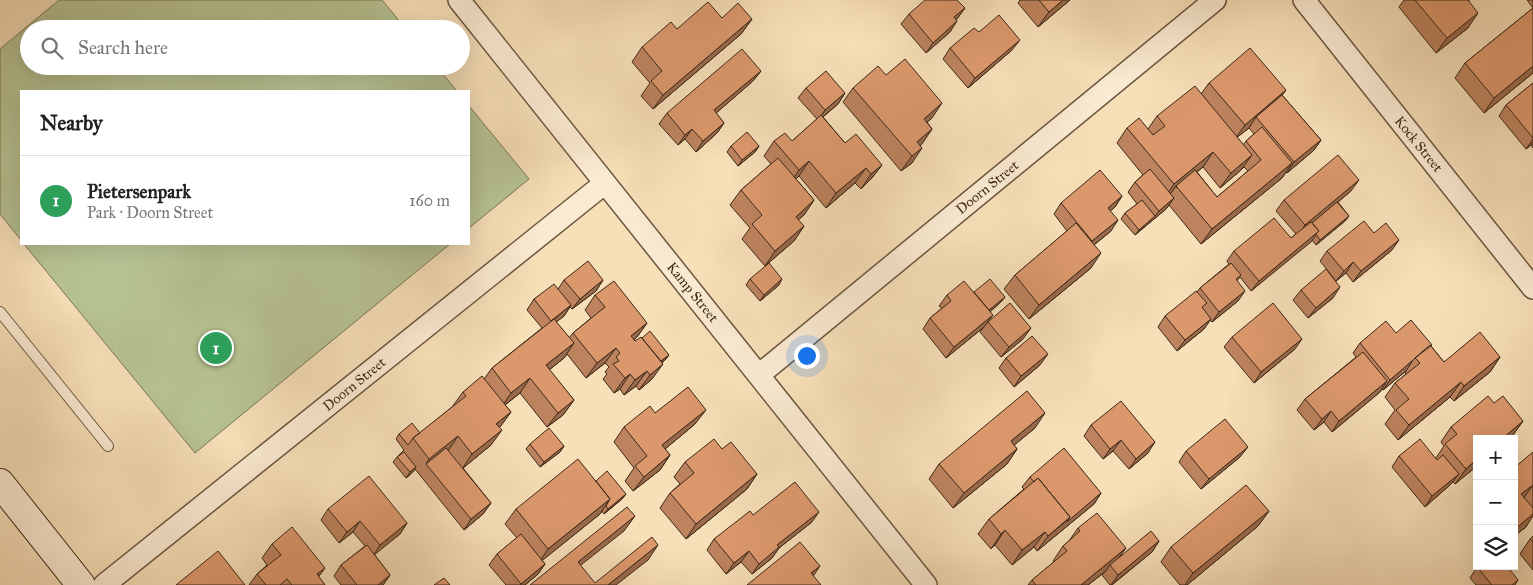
<!DOCTYPE html>
<html lang="en">
<head>
<meta charset="utf-8">
<style>
  body { margin:0; font-family:"IM FELL Great Primer",serif; background:#f6f6f6; color:#202124 }
  .controls { position:absolute; right:15px; bottom:15px; display:grid; overflow:hidden; border-radius:0px; box-shadow:0 5px 20px #0002 }
  .controls button { width:45px; height:45px; display:grid; place-items:center; padding:0; border:0; border-bottom:1px solid #e0e0e0; background:#fff; color:#202124; font:25px sans-serif }
  .you { position:absolute; left:806px; top:355px; width:18px; height:18px; margin:-12px; border:4px solid #fff; border-radius:50%; background:#1a73e8; box-shadow:0 0 0 8px #1a73e833 }
  .badge { display:grid; place-items:center; width:32px; height:32px; border-radius:50%; background:#8f2418; color:#fff; font-size:16px; font-weight:700 }
  .pin { position:absolute; translate:-50% -50%; border:2px solid #fff; box-shadow:0 1px 5px #0006 }
  .list { margin:0; padding:0; list-style:none }
  h2 { display:flex; justify-content:space-between; align-items:center; height:65px; margin:0; padding:0 20px; font-size:21px }
  h2 small { font-size:16px; font-weight:400; color:#757577 }
  .list li { display:grid; grid-template-columns:32px 1fr auto; gap:15px; align-items:center; box-sizing:border-box; height:90px; padding:0 20px; border-top:1px solid #e0e0e0 }
  .list b { display:block; font-size:19px; white-space:nowrap }
  .list p { margin:0; font-size:16px; white-space:nowrap; color:#757577 }
  .list em { font-size:16px; font-style:normal; color:#757577 }
  .icon { flex:none; width:28px; height:28px; fill:none; stroke:currentColor; stroke-width:2; stroke-linecap:round; stroke-linejoin:round }
  .map { position:relative; flex:none; width:1533px; height:585px; overflow:hidden }
  .search { position:absolute; background:#fff; box-shadow:0 5px 20px #0002; left:20px; top:20px; width:450px; height:55px; display:flex; align-items:center; gap:12px; box-sizing:border-box; padding:0 18px; border-radius:28px; color:#757577; font-size:19px }
  .panel { position:absolute; background:#fff; box-shadow:0 5px 20px #0002; left:20px; top:90px; width:450px; height:155px; border-radius:0px }
  .map>svg:first-child { display:block }
</style>
</head>
<body>
<div class="map">
<svg width="1533" height="585" viewBox="0 0 1533 585">
  <rect width="100%" height="100%" fill="#f7dfb8"/>
  <filter id="stains"><feTurbulence type="fractalNoise" baseFrequency=".004" numOctaves="4"/><feColorMatrix values="0 0 0 0 .2 0 0 0 0 .09 0 0 0 0 .02 0 0 0 .5 -.17"/></filter>
  <radialGradient id="worn" r=".72"><stop offset=".6" stop-color="#630" stop-opacity="0"/><stop offset="1" stop-color="#630" stop-opacity=".3"/></radialGradient>
  <!-- green -->
  <path fill="#b7c393" stroke="#7a7656" d="M59,0H382L406,29H29V66H436L457,91H21V240L0,214V49Z
    M469,106L529,179L469,228Z
    M24,244H450L195,453Z"/>
  <g fill="none" stroke-linecap="round" stroke-linejoin="round">
    <!-- lane casing -->
    <g stroke="#6b5640" stroke-width="12">
      <path id="lane" d="M0,312L108,446"/>
    </g>
    <!-- street casing -->
    <g stroke="#6b5640" stroke-width="24">
      <path id="street" d="M459,0L926,585
        M1304,0L1533,288
        M759,375L1215,0
        M104,585L605,183"/>
    </g>
    <!-- secondary casing -->
    <g stroke="#3c2818" stroke-width="30">
      <path id="secondary" d="M0,483L81,585"/>
    </g>
    <!-- lane -->
    <use href="#lane" stroke="#faead1" stroke-width="10"/>
    <!-- street -->
    <use href="#street" stroke="#faead1" stroke-width="21"/>
    <!-- secondary -->
    <use href="#secondary" stroke="#faead1" stroke-width="28"/>
  </g>
  <!-- wall -->
  <path fill="#bd835e" stroke="#3c2818" fill-rule="evenodd" d="M1020,0H1070L1038,27L1018,3Z
    M1404,0H1469L1468,28L1436,53L1399,7Z
    M1527,0H1533V8Z
    M965,8L956,20L950,32L926,53L901,24L909,14Z
    M1533,8V73L1484,113L1455,78L1465,63Z
    M722,18L752,19L741,34L653,109L641,96L650,83L632,62L642,47L677,29Z
    M979,32L1012,50L968,88L943,59L950,48Z
    M761,71L753,81L716,113L724,123L717,133L696,152L685,139L678,145L659,124L667,113Z
    M886,75L932,118L927,122L932,129L920,146L912,163L901,171L843,102L853,88Z
    M1209,83L1286,90L1282,95L1321,140L1314,150L1287,173L1286,172L1282,178L1201,244L1169,205L1166,209L1135,235L1121,219L1125,213L1137,204L1128,192L1135,182L1143,175L1117,143L1127,128L1148,129L1157,116L1201,94ZM1249,128L1254,134L1246,141L1243,145L1237,137ZM1203,167L1220,188L1241,170L1244,167L1248,171L1217,197L1197,172Z
    M1533,83V148L1531,145L1526,149L1499,116L1506,105Z
    M806,88L845,93L838,104L823,117L845,143L882,165L871,179L861,189L855,183L826,208L799,176L796,179L814,200L804,215L798,220L804,226L794,241L765,266L742,239L750,228L730,205L741,190L771,164L764,156L774,141H792L817,119L798,98Z
    M731,146H759L755,152L738,166L727,152Z
    M1351,191L1338,202L1349,216L1345,221L1316,245L1312,240L1251,291L1240,277L1237,281L1238,301L1212,322L1210,320L1204,329L1177,351L1158,327L1165,316L1197,292L1200,288L1229,264L1227,261L1234,251L1291,238L1296,234L1276,211L1284,200Z
    M1122,196L1115,207L1110,211L1111,231L1094,245L1091,268L1029,319L1004,289L1015,275L1067,231L1054,214L1061,203Z
    M1374,233L1392,250L1353,282L1346,273L1336,281L1320,261L1327,251Z
    M750,279L779,285L760,301L746,285Z
    M564,280H603L596,291L572,309L570,307L564,316L556,322L569,338L573,333L591,318L585,310L595,295L647,323L637,337L634,340L635,341L642,338L669,355L665,360L662,363L652,379L639,390L636,386L624,395L620,389L614,393L603,379L607,374L605,372L609,367L605,363L586,378L567,354L564,358L549,370L574,400L563,415L547,427L520,393L505,405L511,412L499,428L491,445L463,468L491,503L483,514L464,530L415,469L412,473L406,478L393,462L397,457L404,450L396,439L399,434L420,433L452,407L463,392L484,379L492,368L542,328L527,310L534,299L558,289Z
    M1301,290L1333,298L1308,318L1293,300Z
    M974,292L1005,297L1001,302L990,312L993,315L989,320L1023,339L1001,357L980,332L984,327L946,358L923,329L930,318L942,308L939,306L947,295Z
    M1396,333L1431,346L1444,362L1500,357L1490,372L1454,401L1450,397L1398,440L1385,424L1395,410L1385,397L1395,383L1406,374L1405,373L1406,371L1383,390L1382,389L1380,392L1332,432L1324,422L1314,430L1297,410L1305,399L1356,357L1353,353L1360,343Z
    M1232,337L1295,349L1254,383L1224,347Z
    M1006,358L1040,365L1014,387L999,368Z
    M1494,403L1523,421L1513,435L1455,484L1453,482L1451,484L1425,507L1392,467L1399,456L1436,458L1444,446L1441,442L1451,427Z
    M655,413L695,424L665,449L670,455L660,470L633,491L625,481L634,468L614,442L624,427Z
    M1091,425L1148,453L1129,469L1113,451L1103,459L1084,436Z
    M1035,428L1014,445L1017,449L1007,464L953,508L929,479L939,464Z
    M530,444L564,446L560,452L540,467L526,449Z
    M722,449L757,474L747,489L686,539L660,508L670,493L680,484L674,477L685,462Z
    M1186,451L1240,457L1201,489L1179,462Z
    M1533,452V508L1526,527L1514,536Z
    M1030,477L1101,493L1094,504L1037,551L1034,547L1012,565L995,545L991,549L978,534L989,519L1024,489L1022,487Z
    M596,481L626,494L622,499L604,514L602,511L600,514L542,560L545,564L538,574L525,585H506L489,565L497,554L517,538L505,524L516,509Z
    M1477,503V512L1473,508Z
    M328,509L407,523L400,534L374,554L390,575L383,585H341L334,576L341,565L365,546L353,532L339,543L321,520Z
    M1269,511L1258,526L1187,585H1180L1161,562L1171,547Z
    M753,515L812,522L779,548L772,558L752,574L741,562L726,574L707,550L714,539Z
    M1078,528L1126,548L1119,557L1159,541L1152,552L1112,585H1110L1102,575L1106,571L1088,585H1028L1032,580L1054,562L1053,561L1063,546L1069,541Z
    M1533,536V570L1520,554L1530,539Z
    M272,544L319,577L325,585H249L257,574L267,565L262,558Z
    M1477,567L1518,580L1515,585H1476L1470,578Z"/>
  <!-- shaded-wall -->
  <path fill="#9a6a4c" stroke="#3c2818" d="M1063,0H1070L1038,27L1049,12Z
    M965,8L957,19L947,28L954,17Z
    M1478,13L1468,28L1436,53L1447,38Z
    M752,19L741,34L653,109L663,95Z
    M957,21L950,32L926,53L933,43Z
    M1020,40L1012,50L968,88L975,78Z
    M1533,66V73L1484,113L1494,98Z
    M761,71L753,81L707,121L714,110Z
    M1286,90L1275,105L1256,117L1249,128L1235,139L1245,125Z
    M845,93L838,104L818,121L825,110Z
    M942,103L932,118L913,134L924,119Z
    M724,123L717,133L696,152L703,141Z
    M692,129L685,139L678,145L685,135Z
    M932,129L922,144L910,154L917,142Z
    M1533,139V142L1531,145L1526,149Z
    M1321,140L1314,150L1287,173L1294,162Z
    M759,146L755,152L738,166L742,160Z
    M922,148L912,163L901,171L912,156Z
    M1213,152L1203,167L1177,188L1176,186L1172,192L1164,199L1174,184Z
    M1252,155L1241,170L1220,188L1231,173Z
    M809,161L799,176L789,185L799,170Z
    M1292,163L1282,178L1201,244L1212,229Z
    M882,165L871,179L861,189L871,174Z
    M866,168L855,183L826,208L836,193Z
    M1359,180L1351,191L1297,236L1305,225Z
    M1122,196L1115,207L1100,219L1108,208Z
    M1174,198L1166,209L1135,235L1139,230L1155,216L1159,211Z
    M814,200L804,215L785,231L796,217Z
    M1349,216L1345,221L1316,245L1320,240Z
    M1118,220L1111,231L1085,252L1092,241Z
    M804,226L794,241L765,266L775,251Z
    M1319,231L1311,242L1251,291L1259,281Z
    M1399,240L1392,250L1353,282L1361,271Z
    M1101,253L1091,268L1029,319L1039,305Z
    M1353,262L1346,273L1336,281L1344,271Z
    M782,279L779,285L760,301L764,295Z
    M603,280L596,291L572,309L580,299Z
    M1340,287L1333,298L1308,318L1316,308Z
    M1245,291L1238,301L1212,322L1219,312Z
    M1005,297L1001,302L980,320L984,314Z
    M571,305L564,316L544,332L552,321Z
    M993,315L984,327L946,358L954,347Z
    M1211,319L1204,329L1177,351L1185,340Z
    M647,323L637,337L621,351L631,336Z
    M1031,328L1023,339L1001,357L1009,347Z
    M1302,339L1295,349L1254,383L1261,372Z
    M574,343L564,358L536,380L546,365Z
    M616,348L605,363L586,378L597,363Z
    M1048,354L1040,365L1014,387L1021,376Z
    M669,355L665,360L651,371L655,366Z
    M1500,357L1490,372L1454,401L1464,386Z
    M1413,360L1406,371L1383,390L1390,380Z
    M663,364L652,379L639,390L650,375Z
    M647,371L636,386L624,395L635,380Z
    M630,374L620,389L614,393L625,378Z
    M530,378L520,393L501,408L511,393Z
    M1387,381L1380,392L1332,432L1339,421Z
    M1461,382L1450,397L1398,440L1409,425Z
    M574,400L563,415L547,427L558,413Z
    M706,410L695,424L652,460L662,445Z
    M1331,411L1324,422L1314,430L1322,419Z
    M511,412L500,427L486,439L496,424Z
    M1045,413L1035,428L1001,456L1011,441Z
    M1523,421L1513,435L1509,439H1502Z
    M502,430L491,445L462,469L472,454Z
    M458,436L448,451L426,464L429,459Z
    M1121,440L1113,451L1103,459L1110,449Z
    M1155,442L1148,453L1129,469L1136,459Z
    M564,446L560,452L540,467L544,462Z
    M1248,447L1240,457L1201,489L1209,479Z
    M1017,449L1007,464L953,508L964,493Z
    M670,455L660,470L633,491L644,477Z
    M1477,459V466L1455,484L1466,469Z
    M416,467L412,473L406,478L410,472Z
    M757,474L747,489L686,539L696,524Z
    M1459,474L1451,484L1425,507L1432,496Z
    M1533,485L1523,499L1521,494Z
    M1101,493L1094,504L1037,551L1048,536Z
    M626,494L622,499L604,514L608,509Z
    M610,499L600,514L538,564L548,549Z
    M491,503L483,514L464,530L471,519Z
    M1269,511L1258,526L1187,585H1185L1193,573Z
    M819,512L812,522L779,548L772,558L752,574L759,564L777,545Z
    M1533,514V516L1526,527L1514,536V530Z
    M635,516L624,531L567,576L578,562Z
    M360,521L353,532L339,543L347,532Z
    M407,523L400,534L373,556L380,545Z
    M1005,530L995,545L991,549L1001,534Z
    M1045,532L1034,547L1012,565L1022,550Z
    M1159,541L1152,552L1111,585L1118,575Z
    M658,545L648,560L616,585H608Z
    M1126,548L1115,563L1110,565L1106,571L1088,585H1081Z
    M749,551L741,562L726,574L734,563Z
    M545,564L538,574L525,585H520Z
    M820,566L810,581L811,573Z
    M325,568L314,583L317,574Z
    M390,575L383,585H378Z"/>
  <!-- building -->
  <path fill="#dc986d" stroke="#3c2818" d="M925,0H957L965,8L954,17L957,21L933,43L909,14Z
    M1039,0H1063L1049,12Z
    M1415,0H1468L1478,13L1447,38Z
    M708,2L722,18L738,3L752,19L663,95L651,81L662,71L642,47L671,22L677,29Z
    M1533,8V66L1494,98L1465,63Z
    M999,15L1020,40L975,78L950,48L974,28L979,32Z
    M1250,48L1286,90L1245,125L1209,83Z
    M742,49L761,71L714,110L724,123L703,141L692,129L685,135L667,113Z
    M905,59L942,103L924,119L932,129L917,142L922,148L912,156L853,88L878,66L886,75Z
    M826,71L845,93L825,110L806,88Z
    M1533,83V138L1506,105Z
    M1195,86L1252,155L1231,173L1213,152L1174,184L1127,128L1139,118L1153,135L1165,126L1157,116Z
    M1282,95L1321,140L1294,162L1256,117Z
    M821,115L845,143L856,134L882,165L871,174L866,168L836,193L809,161L799,170L774,141L785,133L792,141Z
    M1262,127L1292,163L1212,229L1176,186L1195,170L1217,197L1261,160L1246,141Z
    M747,132L759,146L742,160L731,146Z
    M1338,155L1359,180L1305,225L1284,200Z
    M778,158L814,200L796,217L804,226L775,251L752,224L762,215L741,190Z
    M1150,169L1174,198L1159,211L1135,182Z
    M1100,170L1122,196L1108,208L1118,220L1092,241L1061,203Z
    M1142,200L1155,216L1139,230L1125,213Z
    M1337,202L1349,216L1320,240L1316,234L1319,231L1312,223Z
    M1274,218L1291,238L1311,222L1319,231L1259,281L1234,251Z
    M1364,221L1374,233L1386,223L1399,240L1361,271L1353,262L1344,271L1327,251Z
    M1076,223L1101,253L1039,305L1015,275Z
    M588,261L603,280L580,299L564,280Z
    M769,263L782,279L764,295L750,279Z
    M1231,263L1241,275L1236,279L1245,291L1219,312L1200,288Z
    M1326,269L1340,287L1316,308L1301,290Z
    M990,279L1005,297L989,310L974,292Z
    M614,281L647,323L631,336L635,341L641,337L663,364L650,375L647,371L635,380L630,374L625,378L613,364L619,361L616,357L620,353L616,348L597,363L573,333L605,307L595,295Z
    M964,281L993,315L954,347L930,318L951,301L947,295Z
    M554,284L571,305L551,321L534,299Z
    M1196,291L1207,303L1202,307L1211,319L1185,340L1165,316Z
    M1010,303L1031,328L1009,347L988,322Z
    M1273,303L1302,339L1261,372L1232,337Z
    M554,319L574,343L546,365L574,400L558,413L530,378L511,393L492,368Z
    M1411,320L1432,345L1415,358L1413,360L1390,380L1360,343L1386,321L1396,333Z
    M650,331L669,355L661,361L642,338Z
    M1480,332L1500,357L1464,386L1461,382L1409,425L1396,410L1409,399L1395,383L1420,363L1415,358L1430,345L1444,362Z
    M1032,336L1048,354L1021,376L1006,358Z
    M1363,352L1387,381L1339,421L1331,411L1322,419L1305,399Z
    M482,376L511,412L496,424L502,430L472,454L458,436L429,459L413,438L466,396L463,392Z
    M688,387L706,410L662,445L670,455L644,477L635,466L647,456L624,427L650,406L655,413Z
    M1027,391L1045,413L1011,441L1017,449L964,493L939,464Z
    M1488,396L1494,403L1503,396L1523,421L1502,439H1477V459L1466,469L1445,444L1457,434L1451,427Z
    M1121,401L1155,442L1136,459L1121,440L1110,449L1091,425Z
    M1225,419L1248,447L1209,479L1186,451Z
    M412,423L420,433L413,438L408,445L399,434Z
    M549,428L564,446L544,462L530,444Z
    M714,439L722,449L731,442L757,474L696,524L670,493L694,473L685,462Z
    M1420,439L1437,460L1443,455L1459,474L1432,496L1399,456Z
    M446,448L491,503L471,519L426,464Z
    M1064,448L1101,493L1067,522L1070,517L1038,478L1034,482L1030,477Z
    M404,452L416,467L410,472L397,457Z
    M1533,452V485L1521,494L1533,508V514L1514,530V468Z
    M578,459L610,499L548,549L516,509Z
    M607,471L626,494L608,509L606,506L610,499L596,481Z
    M369,476L407,523L380,545L360,521L347,532L328,509Z
    M1038,478L1070,517L1048,536L1045,532L1022,550L1005,530L1001,534L989,519Z
    M795,482L819,512L777,545L779,547L759,564L749,551L734,563L714,539L750,511L753,515Z
    M1246,485L1269,511L1193,573L1171,547Z
    M627,507L635,516L578,562L595,583L652,537L658,545L608,585H530Z
    M1097,513L1126,548L1081,585H1036L1032,580L1067,551L1063,546L1080,531L1078,528Z
    M292,527L325,568L317,574L325,585H292L287,579L280,585H266L257,574L281,555L272,544Z
    M1151,531L1159,541L1118,575L1110,565Z
    M521,534L545,564L521,584L497,554Z
    M1533,536V542L1530,539Z
    M800,542L820,566L811,573L821,585H747Z
    M367,545L390,575L378,585H357L341,565Z
    M218,551L245,585H176Z
    M1479,566H1507L1518,580L1512,585H1492L1477,567Z
    M444,578L450,585H434Z"/>
  <g text-anchor="middle" stroke-width="4" stroke-linejoin="round" paint-order="stroke">
    <!-- street labels -->
    <g font-size="14" fill="#3c2818" stroke="#faead1">
      <text transform="translate(1419 144) rotate(51)" y="5">Kock Street</text>
      <text transform="translate(987 187) rotate(-39)" y="5">Doorn Street</text>
      <text transform="translate(693 292) rotate(51)" y="5">Kamp Street</text>
      <text transform="translate(354 384) rotate(-39)" y="5">Doorn Street</text>
    </g>
  </g>
  <rect width="100%" height="100%" filter="url(#stains)"/>
  <rect width="100%" height="100%" fill="url(#worn)"/>
</svg>
<div class="controls">
<button>+</button>
<button>−</button>
<button><svg class="icon" aria-label="layers" viewBox="0 0 24 24"><path d="M12 4l9 5-9 5-9-5zM3 14l9 5 9-5"/></svg></button>
</div>
<div class="you"></div>
<div class="pin badge" style="left:216px;top:348px;background:#2e9e5b">1</div>
<div class="search"><svg class="icon" aria-label="search" viewBox="0 0 24 24"><circle cx="10" cy="10" r="6"/><path d="M15 15l6 6"/></svg>Search here</div>
<section class="panel">
<h2>Nearby<small></small></h2>
<ul class="list">
<li><span class="badge" style="background:#2e9e5b">1</span><div><b>Pietersenpark</b><p>Park · Doorn Street</p></div><em>160 m</em></li>
</ul>
</section>
</div>
</body>
</html>
